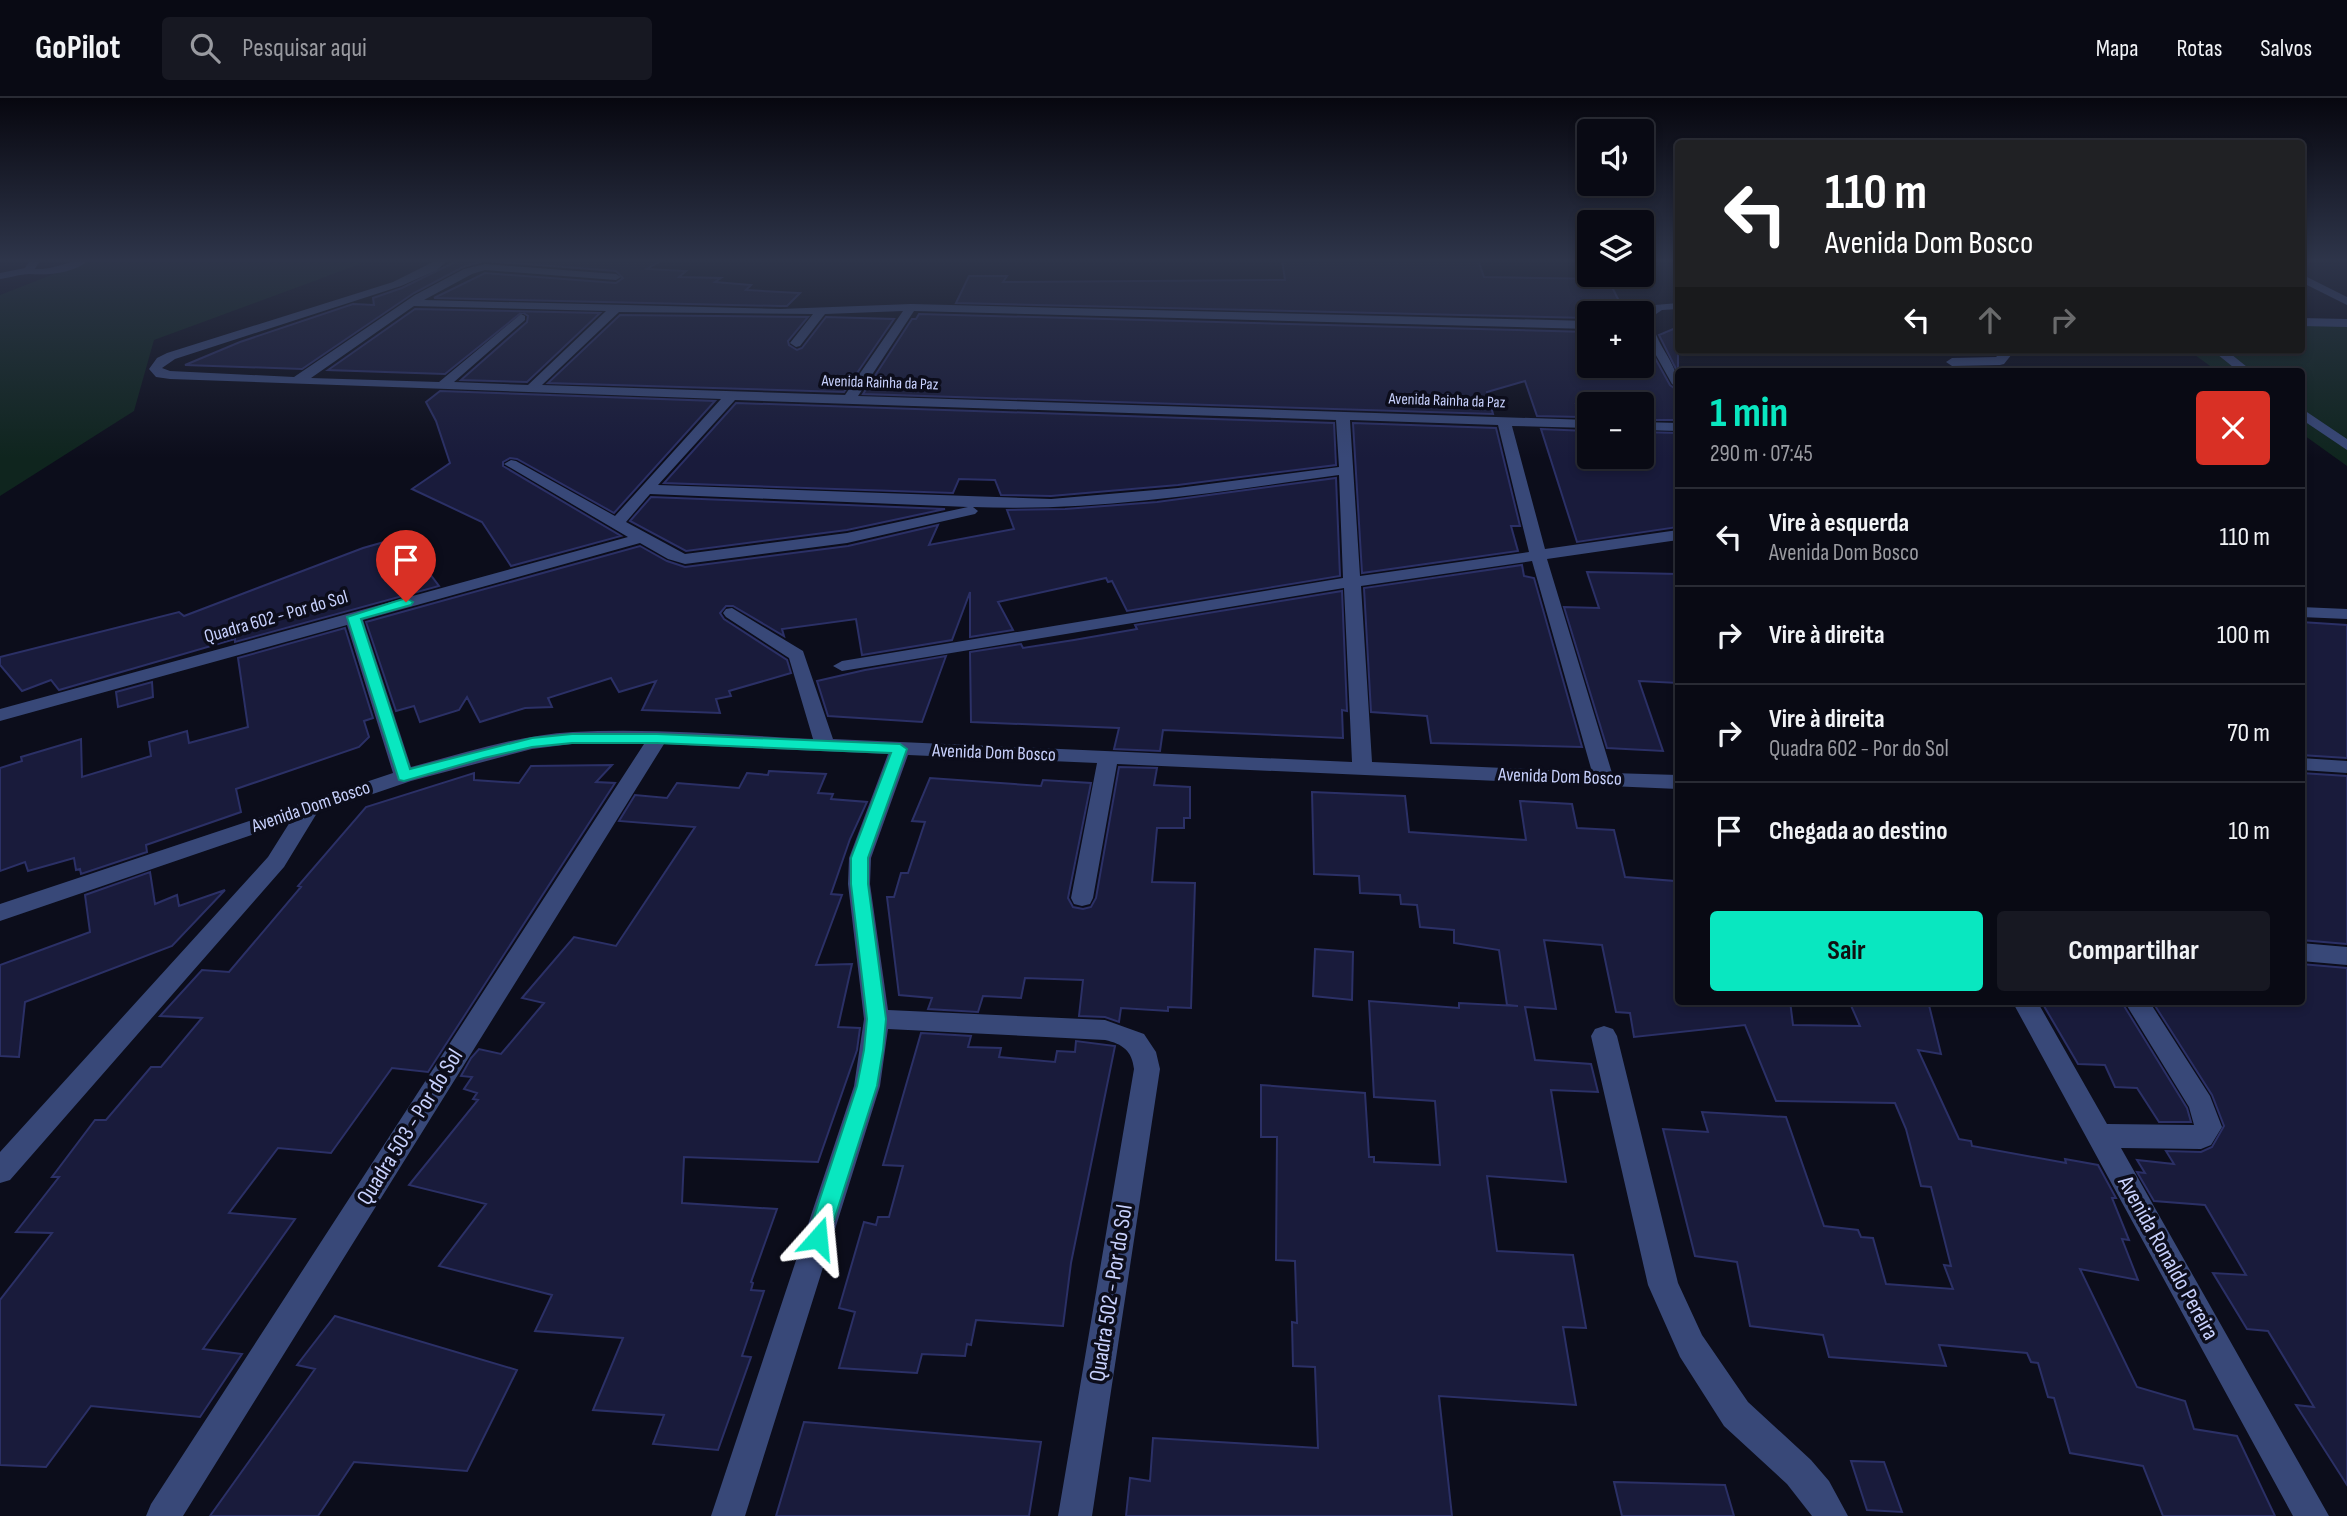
<!DOCTYPE html>
<html lang="pt">
<meta charset="utf-8">
<style>
:root{--surface:#090a14;--page:#171822;--text:#f1f3f6;--muted:#999aa0;--line:#292b34;--accent:#09e7c0}
body{margin:0;font-family:"Sofia Sans Condensed",sans-serif;background:var(--page);color:var(--text);height:100vh;display:flex;flex-direction:column;font-size:26px;white-space:nowrap}
*{box-sizing:border-box;margin:0}
p{font-size:23px;color:var(--muted)}
.icon{flex:none;width:38px;height:38px;fill:none;stroke:currentColor;stroke-width:2;stroke-linecap:round;stroke-linejoin:round}
.map{position:relative;flex:1;overflow:hidden}
.panel{position:absolute;left:1675px;top:270px;width:630px;height:637px;display:flex;flex-direction:column;background:var(--surface);border-radius:7px;box-shadow:0 4px 10px #0003,0 0 0 2px var(--line)}
.panel>*{flex:none}
.hud{position:absolute;left:1675px;top:42px;width:630px;height:214px;border-radius:7px;box-shadow:0 4px 10px #0003,0 0 0 2px var(--line);background:#202124;color:#fff;overflow:hidden}
.tools{position:absolute;left:1577px;top:21px;display:grid;gap:14px}
.tools a{display:grid;place-items:center;width:77px;height:77px;border-radius:7px;background:var(--surface);box-shadow:0 4px 10px #0003,0 0 0 2px var(--line);font-size:35px}
.pin{position:absolute;display:grid;place-items:center;width:60px;height:60px;color:#fff;margin:-72px -30px;border-radius:50% 50% 50% 0;rotate:-45deg;box-shadow:0 0 7px #0007}
.pin .icon{rotate:45deg}
.me{position:absolute;width:77px;margin:-38px;rotate:18deg;stroke-linejoin:round;filter:drop-shadow(0 0 5px #0008)}
.turn{display:flex;align-items:center;gap:24px;height:147px;padding:0 35px;font-size:32px}
.turn .icon{width:91px;height:91px;stroke-width:2.5}
.turn b{display:block;font-size:49px;line-height:60px}
.lanes{display:flex;align-items:center;height:66px;padding:0 35px;background:#0003;justify-content:center;gap:35px;direction:ltr}
.lanes .off{opacity:.35}
.round{display:grid;place-items:center;flex:none;width:74px;height:74px;border-radius:7px;background:var(--page)}
.head{display:flex;align-items:center;justify-content:space-between;height:119px;padding:0 35px}
h1{font-size:42px;font-weight:700;line-height:52px;color:var(--accent)}
.button{display:flex;gap:14px;margin-top:auto;padding:14px 35px}
.button a{flex:1;height:80px;border-radius:7px;background:var(--accent);color:#111;font-size:28px;font-weight:700;line-height:80px;text-align:center}
.button a+a{background:var(--page);color:var(--text)}
ul{padding:0;list-style:none}
li{display:flex;align-items:center;gap:21px;height:98px;padding:0 35px;border-top:2px solid var(--line)}
li div{flex:1}
li b{display:block;font-size:26px}
li em{font-style:normal}
header{display:flex;align-items:center;gap:42px;box-sizing:border-box;height:98px;padding:0 35px;background:var(--surface);border-bottom:2px solid var(--line)}
header strong{font-size:33px}
nav{display:flex;gap:38px;margin-inline-start:auto;font-size:24px}
.search{width:490px;height:63px;background:var(--page);display:flex;align-items:center;gap:18px;box-sizing:border-box;padding:0 24px;border-radius:7px;color:var(--muted);font-size:26px}
.map>svg:first-child{display:block}
</style>
<header>
<strong>GoPilot</strong>
<div class="search"><svg class="icon" aria-label="search" viewBox="0 0 24 24"><circle cx="10" cy="10" r="6"/><path d="M15 15l6 6"/></svg>Pesquisar aqui</div>
<nav><a>Mapa</a><a>Rotas</a><a>Salvos</a></nav>
</header>
<div class="map">
<svg width="2347" height="1418" viewBox="0 0 2347 1418">
<rect width="100%" height="100%" fill="#0c0d1b"/>
<path fill="#0f251e" d="M90,162h281l-217,80 -20,71 -134,85v-201z
M2301,225l46,1v142l-46,-33v-62h-84l-29,-21h113z"/>
<path fill="#191b3b" stroke="#2b3066" stroke-width="2" d="M459,162h203l-15,9 39,2 -7,6 42,1 -6,4 36,3 -5,5 54,3 -13,13h-7l-346,-8 51,-25 131,10 7,-5 -7,-7 -132,-10 -21,6 -49,26 -112,76 -117,-4 55,-23 113,-38 21,1 -1,-7 29,-10z
M1282,162h196l6,17 124,2 17,34h-36v5l-633,-15 13,-27h38l-4,6 282,-2z
M415,211l185,4 -73,69 -66,-2 66,-58 1,-6 -6,-4 -77,62 -117,-4z
M919,216l670,18v34h53v-24l3,-2 25,45 8,6v29h-36v-16h-66l5,13 -44,-1 -12,-35 -38,11 6,22 -630,-20 49,-75h4z
M620,217l188,2 -20,24 1,4 8,5 5,-2 24,-31 68,2 -50,73 -296,-9z
M1678,229v46l-19,-38z
M440,293l275,10 -101,112 -97,-54 -7,-1 -7,4v4l118,70 -110,30 -29,-44 -70,-33 38,-26 -14,-42 -10,-19z
M736,305l598,20 2,42 -158,20 -127,11 -50,-1 -6,-15 -36,-1 -6,14 -289,-10z
M1353,325l143,5 24,98h-9l7,25 -156,22z
M1541,331l46,2 2,26h53v-25l36,1v94l-101,15z
M1336,380l4,98 -213,35 -15,-30 -4,1 -2,-4 -108,24 15,28 -43,7v-45l-18,48 -90,15 -6,-36 -74,10 2,7 -51,-30h-7l-6,7 4,6 63,41 4,13 -62,18 2,5 -15,3 4,14 -78,-3 14,-29 -37,11 -8,-14 -63,20 4,9 -27,1 -45,14 -13,-25 -8,13 -39,12 -6,-16 -18,5 -30,-89 274,-76 27,15 18,6 163,-21 90,-21 -9,20 85,-16 -7,-19 58,-1 92,-7z
M651,399l294,12 -98,21 -161,21 -56,-30z
M402,439l37,49 -204,56v-3l-176,51 -8,-10 -29,11 -22,-26v-8l179,-45 5,4 179,-68z
M1522,467l2,11 10,2 48,169 -151,-4 -4,-27 -56,-4 -7,-124z
M1587,474l91,2v109l-39,-2 24,70 -56,-3 -43,-141 35,1z
M1342,493l5,120 -5,-1 1,28 -180,-8 -3,21 -46,-2 5,-21 -148,-6 -1,-70 51,-8 2,4 51,-8 63,-11 -2,-4z
M2301,524l46,3v133l-46,-3z
M345,530l28,90 -9,3 5,16 -10,10 -123,42 5,23 -95,33 1,7 -66,22 -1,-5 -4,1 -2,-12 -46,13 -3,-9 -25,9v-103l22,-7 -1,-4 60,-18 1,38 69,-21 -2,-14 38,-11 2,12 59,-16 -10,-69z
M946,558l-24,66 -94,-6 -11,-35 48,-11z
M152,584l1,15 -35,10 -2,-15z
M612,667l-16,17 19,1 -187,289 -36,-4 -61,85 -53,-5 -49,65 66,6 -92,130 39,5 -42,63 -109,-11 -45,61 -46,-2v-165l52,-67 -36,-1 43,-55h-7l43,-57h11l45,-53h10l41,-49 -42,-2 42,-46 27,2 72,-85 -3,-1 68,-79 108,-34v7l45,3 12,-17z
M1119,669l38,1 -3,17 36,2v31h-6v10h-27l-5,54 43,1 -4,125 -23,-1v4l-47,-3 -2,14 -14,-5 -26,-1 4,-36 -58,-2 -4,20 -38,-2 -5,16 -50,-3 4,-11 -33,-3 -12,-98h7l7,-24h7l17,-51 -13,-1 18,-43 111,8 2,-6 48,3 -23,115 5,9 10,2 8,-2 5,-9z
M769,673l57,3 -8,19 15,1 -2,5 36,3 -17,37 -19,55 11,1 -26,70 36,-1 -14,63 22,1 -3,22 -39,112 -134,-5 -2,46 95,6 -26,73 2,1 -2,7 13,1 -22,65 9,1 -33,93 -65,-6 11,-29 -71,-5 30,-72 -88,-7 17,-36 -113,-29 47,-62 -77,-19 69,-85 -5,-1 4,-6 -13,-4 8,-12 -11,-1 10,-18 8,-9 22,5 43,-51 -22,-5 52,-61 42,9 79,-119 -76,-6 16,-26 32,3 10,-15 62,5 8,-15 21,2z
M2301,675l46,3v168l-46,-4z
M1312,694l93,4 4,36 117,8 -6,-39 52,3 5,24 37,2 11,47 50,4 3,15v105h112l3,24 67,1 -11,-25h79l13,53 -23,-4 41,89 12,2 1,5 94,17 -1,-4 33,6 18,33h-4l17,42 -7,-1 16,41 -58,-11 57,118 48,14 9,28 43,7 38,80h-112l-20,-50 -73,-13 -16,-55 -6,-1 -10,-34 -7,-1 -4,-9 -88,-8 7,21 -117,-9 -6,-22 -73,-9 -13,-64 -42,-6 -32,-127 45,3 -6,-20 84,5 38,109 34,4 3,7 12,1 13,46 67,5 -9,-24 7,1 -20,-79 -10,-1 -15,-57 -11,-26 -119,-2 -31,-76 -111,12 -4,-24 -14,-1 -14,-67 -58,-5 12,69 -31,-2 10,53 56,4 7,28 -47,-2 15,92 -79,-6 10,75 76,4 13,73 -23,-1 13,78 -137,-9 13,120h-326l4,-38 20,3 3,-43 165,10 -3,-81 -22,-1 -1,-44 5,1 -2,-62 -19,-1 1,-123h-16v-52l104,8 4,64h5v5l66,3 -5,-64 -61,-4 -5,-96 90,7v-5l59,3 -11,-1 -8,-55 -45,-7v-13l-34,-3 -3,-22 -16,-1 -1,-9 -40,-2 -1,-17 -45,-2z
M150,774l5,32 22,-9 2,11 46,-16 -53,56 -147,56 -6,55 -19,-1v-91l90,-33 -5,-37z
M1315,851l38,3 -1,48 -39,-4z
M2301,866l46,4v517l-51,-80 18,2 -46,-76 -21,-2 -34,-56 33,2 -41,-70 -51,-4 -17,-29 8,1 -8,-13 37,4 -8,-13 35,1 11,-5 12,-21 -12,-31 -60,-94h149z
M2041,903h80l66,107 4,14h-32l-22,-34 -22,-1 -10,-22 -27,-1z
M921,935l50,3 -3,11 33,1 -2,9 56,5 2,-11 18,1 1,-11 39,5 -44,217 -8,63 -87,-6 -5,25 -4,-1 -2,12 -43,-2 -5,19 -78,-5 16,-56 -16,-4 25,-86 12,3 2,-8h11l14,-51 -20,-1z
M335,1218l182,54 -50,101 -113,-9 -36,54h-108l105,-147 -18,-4z
M804,1324l237,20 -12,74h-253z
M1851,1363l33,1 18,50 -35,-2z
M1614,1384l111,3 9,31h-112z"/>
<g fill="none" stroke-linecap="round" stroke-linejoin="round">
<path fill="#384878" fill-rule="evenodd" d="M30,162h10l-5,9c20,1 36,-10 54,-9 -17,14 -39,15 -60,14 -9,0 -20,4 -29,5v-6l25,-5z
M437,162h11l-11,10 -36,16 -226,73 -13,9 8,3 124,6 121,-82 49,-26 21,-5 131,10 5,3 -5,3 -131,-10 -13,4 -48,26 356,9 131,-5 678,17v8l-675,-18 -56,85 731,24v8l-77,-2 33,123 133,-19v10l-131,19 65,214 66,2v14l-561,-25 -24,134 -3,6 -8,2 -8,-2 -3,-6 26,-135 -189,-8 -37,103 -1,26 18,126 217,10 39,14 12,18 4,17 -68,447h-34l76,-447c-2,-18 -11,-25 -29,-29l-217,-11 -8,57 -135,430h-34l143,-430 10,-67 -16,-135 1,-26 39,-104 -224,-10 -481,772h-37l5,-12 493,-760h-72l-40,5 -121,32 -94,32 -33,54 -274,313 -10,3v-31l268,-295 22,-35 -290,99v-17l393,-131 -46,-148 -347,96v-12l628,-172 -124,-73 7,-4 5,1 99,55 106,-117 -551,-20 -14,-2 -7,-8 8,-11 10,-5 226,-71zM414,208l192,5 -78,74 -74,-3 71,-62v-4l-4,-2 -82,68 -128,-4zM903,213l-58,84 -303,-10 77,-73 194,2 -23,29 6,4 4,-1 25,-32zM735,302l601,20 3,47 -161,21 -127,11 -393,-14zM1350,322l148,5 31,127 -169,24zM1339,377l4,103 -501,83 -9,5 9,5 502,-83 8,174 -519,-23 -30,-88 -71,-43 -6,1 -3,4 3,4 63,41 24,81c-80,-4 -161,-11 -240,-7 -55,3 -109,21 -162,35l-48,-147 277,-77 28,16 17,5 162,-21 128,-29 3,-3 -5,-4c123,5 244,-15 366,-32zM650,396l318,13 -121,26 -162,21 -59,-32zM1532,463l60,211 -220,-10 -11,-176z
M1672,162h6v4z
M2301,176l46,23v8l-46,-23z
M1678,205v6l-16,1 -9,6c-2,27 26,45 25,72l-6,-4 -30,-54 1,-17 12,-8z
M2301,220l46,1v8l-46,-1z
M1995,252h14l3,4 -8,10 -4,1 -48,1 -6,-4 6,-4 44,-1 3,-3z
M2212,252h14l26,21h-14z
M2301,310l46,31v11l-46,-31z
M1642,324l36,1v8l-36,-1z
M2301,509l46,2v10l-46,-2z
M2301,660l46,3v12l-46,-3z
M2301,845l46,4v18l-46,-4z
M2012,903h25l70,123 87,1 -5,-18 -65,-106h25l61,95 12,31 -11,18 -10,4 -80,-1 208,368h-36z
M1604,928l9,3 4,7 61,247 24,52 46,67 63,58 18,21 19,35h-36l-25,-32 -63,-58 -44,-69 -32,-72 -57,-249 4,-7z"/>
</g>
<linearGradient id="sky" x2="0" y2="1"><stop stop-color="#07070f"/><stop offset="0.45" stop-color="#2e354a"/><stop offset="1" stop-color="#2e354a" stop-opacity="0"/></linearGradient>
<rect width="2347" height="360" fill="url(#sky)"/>
<path fill="#09e7c0" stroke="#06967d" stroke-width="2" d="M406,500l7,4 -2,3 -50,14 49,150 122,-31 40,-4h85l243,10 7,5 -39,109v26l18,135 -3,31 -6,36 -51,159 -8,3 -8,-3 -3,-7 50,-152 7,-36 3,-31 -16,-135v-26l40,-105 -234,-10h-85l-40,4 -48,11 -80,23 -5,-1 -52,-163z"/>
<g text-anchor="middle" dominant-baseline="central" stroke-width="7" stroke-linejoin="round" paint-order="stroke">
<g font-size="16" fill="#c8d1fd" stroke="#0c0d1b">
<text transform="translate(880 285) rotate(2)">Avenida Rainha da Paz</text>
<text transform="translate(1447 303) rotate(2)">Avenida Rainha da Paz</text>
</g>
<g font-size="19" fill="#c8d1fd" stroke="#0c0d1b">
<text transform="translate(276 519) rotate(-16)">Quadra 602 - Por do Sol</text>
<text transform="translate(994 655) rotate(2)">Avenida Dom Bosco</text>
<text transform="translate(1560 679) rotate(2)">Avenida Dom Bosco</text>
<text transform="translate(311 709) rotate(-19)">Avenida Dom Bosco</text>
</g>
<g font-size="23" fill="#c8d1fd" stroke="#0c0d1b">
<text transform="translate(410 1029) rotate(-58)">Quadra 503 - Por do Sol</text>
<text transform="translate(2168 1160) rotate(61)">Avenida Ronaldo Pereira</text>
<text transform="translate(1111 1195) rotate(-81)">Quadra 502 - Por do Sol</text>
</g>
</g>
</svg>
<div class="tools">
<a><svg class="icon" aria-label="sound" viewBox="0 0 24 24"><path d="M4 9h4l5-4v14l-5-4H4zM17 9q2 3 0 6"/></svg></a>
<a><svg class="icon" aria-label="layers" viewBox="0 0 24 24"><path d="M12 4l9 5-9 5-9-5zM3 14l9 5 9-5"/></svg></a>
<a>+</a>
<a>−</a>
</div>
<div class="pin" style="left:406px;top:504px;background:#d93025"><svg class="icon" aria-label="arrive" viewBox="0 0 24 24"><path d="M6 21V4h12l-3 4 3 4H6"/></svg></div>
<svg class="me" style="left:818px;top:1140px" viewBox="-20 -20 40 40"><path d="M0-17L14 15 0 8-14 15z" fill="#09e7c0" stroke="#fff" stroke-width="4"/></svg>
<div class="hud">
<div class="turn"><svg class="icon" aria-label="left" viewBox="0 0 24 24"><path d="M17 20v-9H6M10 6l-5 5 5 5"/></svg><div><b>110 m</b>Avenida Dom Bosco</div></div>
<div class="lanes"><svg class="icon" aria-label="left" viewBox="0 0 24 24"><path d="M17 20v-9H6M10 6l-5 5 5 5"/></svg><svg class="icon off" aria-label="ahead" viewBox="0 0 24 24"><path d="M12 20V5M6 11l6-6 6 6"/></svg><svg class="icon off" aria-label="right" viewBox="0 0 24 24"><path d="M7 20v-9h11M14 6l5 5-5 5"/></svg></div>
</div>
<section class="panel">
<div class="head"><div><h1>1 min</h1><p>290 m · 07:45</p></div><a class="round" style="background:#d93025;color:#fff"><svg class="icon" aria-label="close" viewBox="0 0 24 24"><path d="M6 6l12 12M18 6L6 18"/></svg></a></div>
<ul>
<li><svg class="icon" aria-label="left" viewBox="0 0 24 24"><path d="M17 20v-9H6M10 6l-5 5 5 5"/></svg><div><b>Vire à esquerda</b><p>Avenida Dom Bosco</p></div><em>110 m</em></li>
<li><svg class="icon" aria-label="right" viewBox="0 0 24 24"><path d="M7 20v-9h11M14 6l5 5-5 5"/></svg><div><b>Vire à direita</b></div><em>100 m</em></li>
<li><svg class="icon" aria-label="right" viewBox="0 0 24 24"><path d="M7 20v-9h11M14 6l5 5-5 5"/></svg><div><b>Vire à direita</b><p>Quadra 602 - Por do Sol</p></div><em>70 m</em></li>
<li><svg class="icon" aria-label="arrive" viewBox="0 0 24 24"><path d="M6 21V4h12l-3 4 3 4H6"/></svg><div><b>Chegada ao destino</b></div><em>10 m</em></li>
</ul>
<div class="button"><a>Sair</a><a>Compartilhar</a></div>
</section>
</div>
